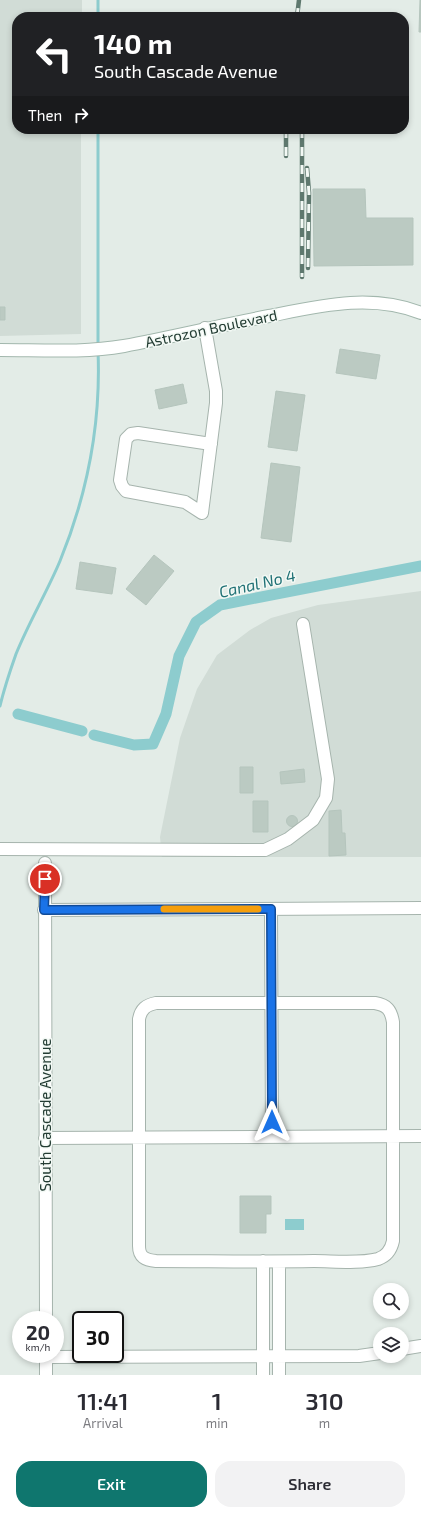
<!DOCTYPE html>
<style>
:root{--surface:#fff;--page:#f2f2f3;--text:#2b2b33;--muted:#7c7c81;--accent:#0f766e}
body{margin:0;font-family:"Exo 2",sans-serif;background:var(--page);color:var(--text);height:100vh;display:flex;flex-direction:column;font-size:15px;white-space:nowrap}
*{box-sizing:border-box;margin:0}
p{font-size:13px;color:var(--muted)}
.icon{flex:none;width:22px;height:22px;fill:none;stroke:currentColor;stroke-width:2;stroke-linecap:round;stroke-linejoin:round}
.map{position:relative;height:1375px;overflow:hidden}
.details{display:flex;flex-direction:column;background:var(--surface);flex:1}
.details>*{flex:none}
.guide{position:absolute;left:12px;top:12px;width:397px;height:122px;border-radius:16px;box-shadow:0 2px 6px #0003;background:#202124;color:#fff;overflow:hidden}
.buttons{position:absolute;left:373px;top:1283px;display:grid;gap:8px}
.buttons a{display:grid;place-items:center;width:36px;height:36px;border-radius:50%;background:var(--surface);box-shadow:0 2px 6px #0003;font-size:20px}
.speed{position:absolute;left:12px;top:1311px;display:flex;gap:8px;font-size:20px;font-weight:700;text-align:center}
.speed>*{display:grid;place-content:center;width:52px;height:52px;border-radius:50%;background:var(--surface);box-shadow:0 2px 6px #0003;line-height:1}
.speed small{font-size:10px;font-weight:400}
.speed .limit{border:2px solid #111;border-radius:6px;background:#fff;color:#111}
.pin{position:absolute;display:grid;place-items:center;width:34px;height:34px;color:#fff;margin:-17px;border:2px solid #fff;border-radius:50%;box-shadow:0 1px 4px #0007}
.me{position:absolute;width:44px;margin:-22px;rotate:0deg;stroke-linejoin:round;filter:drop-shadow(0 0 3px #0008)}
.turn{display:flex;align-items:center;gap:14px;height:84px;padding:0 16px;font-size:18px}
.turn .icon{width:52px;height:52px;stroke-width:2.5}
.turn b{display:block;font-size:28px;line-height:34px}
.then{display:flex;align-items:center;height:38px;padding:0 16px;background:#0003;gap:8px;font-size:15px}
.eta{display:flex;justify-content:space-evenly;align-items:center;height:68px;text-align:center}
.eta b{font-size:24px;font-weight:600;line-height:28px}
.button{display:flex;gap:8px;margin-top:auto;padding:8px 16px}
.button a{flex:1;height:46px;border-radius:16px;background:var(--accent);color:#fff;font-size:16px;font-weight:600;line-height:46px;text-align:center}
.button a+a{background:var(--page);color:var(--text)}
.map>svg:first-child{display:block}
</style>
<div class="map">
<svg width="421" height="1375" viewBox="0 0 421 1375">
<rect width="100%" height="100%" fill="#e3ece7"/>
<path fill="#d1dcd6" d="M0,0h82v17h-65v112h64v205l-81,2z
M421,591v266h-259l-2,-20 20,-99 17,-49 20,-34 33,-25 21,-12 47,-13z"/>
<path fill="#8dccce" d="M285,1219h19v11h-19z"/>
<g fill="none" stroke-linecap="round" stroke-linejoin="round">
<path stroke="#8dccce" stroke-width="3" d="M98,17v-17
M98,129v217
M0,706c4,-17 10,-35 16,-52 13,-32 31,-62 44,-93 27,-66 41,-138 38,-210"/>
<path stroke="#8dccce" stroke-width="11" d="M18,714l64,17
M94,735l40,10 19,-1 13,-30 13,-58 17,-34 24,-17 201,-39"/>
</g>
<path fill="#bbcac2" stroke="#b5c5bd" d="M420,0h1v32h-2z
M313,189h52l1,29h47v47l-99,1z
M0,307h5v13h-5z
M340,349l40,6 -4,24 -40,-6z
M183,384l4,19 -28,6 -4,-19z
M276,391l29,4 -8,56 -29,-4z
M271,463l29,4 -9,75 -30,-4z
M154,555l20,16 -28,34 -20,-16z
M80,562l36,6 -4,26 -36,-5z
M240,767h13v26h-13z
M304,769l1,13 -24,2 -1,-12z
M253,801h15v31h-15z
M341,810l1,23h3l1,22 -17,1v-45z
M286.5 821a5.5 5.5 0 1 1 11 0a5.5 5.5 0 1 1-11 0Z
M240,1196h31v18h-5v19h-26z"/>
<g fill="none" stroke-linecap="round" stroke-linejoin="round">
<g stroke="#a6b4ad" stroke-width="14">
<path id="street" d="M205,328l11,63v12l-14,110 -17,-11 -59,-11 -4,-5 -2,-6 6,-41 5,-5 7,-1 73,11
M0,849l244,1h21l23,-11 25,-19 13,-22 2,-19 -25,-155
M45,863l1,457
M271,909l1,228
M44,910l377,-2
M156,1003h219c12,2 16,7 18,19v219c-2,9 -6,15 -15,18 -18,5 -45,2 -64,2 -53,1 -105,0 -158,0 -11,-1 -17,-4 -17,-15v-227c2,-10 7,-14 17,-16z
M45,1138l376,-2
M263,1261v114
M402,1349l19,-3
M46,1357l313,-1 21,-3
M46,1375v-21
M279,1375v-113"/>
</g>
<g stroke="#a2b7ad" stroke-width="14">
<path id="secondary" d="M0,350c41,0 83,3 124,-4 48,-9 97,-21 145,-30 50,-10 102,-23 152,-3"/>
</g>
<use href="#street" stroke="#fff" stroke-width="12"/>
<use href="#secondary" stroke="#fff" stroke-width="12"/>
<g stroke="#5e786e" stroke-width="4.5">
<path id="rail" d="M297,17l2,-17
M302,129v148
M286,156v-27
M307,168l2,25 -1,75"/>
</g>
<use href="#rail" stroke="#f3f9f5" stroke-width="3" stroke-dasharray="9" stroke-linecap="butt"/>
</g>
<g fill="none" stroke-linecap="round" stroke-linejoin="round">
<g stroke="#114b97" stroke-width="10">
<path id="route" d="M45,879l-1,31 227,-1 1,213"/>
</g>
<use href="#route" stroke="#1a73e8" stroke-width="7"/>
<path stroke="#f59e0b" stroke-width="7" d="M164,909h94"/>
</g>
<g text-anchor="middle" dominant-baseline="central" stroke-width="3" stroke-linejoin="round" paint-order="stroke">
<g font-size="15" fill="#233c33" stroke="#f3f9f5">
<text transform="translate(211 328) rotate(-12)">Astrozon Boulevard</text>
<text transform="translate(45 1115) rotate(-90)">South Cascade Avenue</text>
</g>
<g font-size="16" font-style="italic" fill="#207175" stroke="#f3f9f5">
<text transform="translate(257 583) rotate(-13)">Canal No 4</text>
</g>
</g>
</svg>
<div class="buttons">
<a><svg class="icon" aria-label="search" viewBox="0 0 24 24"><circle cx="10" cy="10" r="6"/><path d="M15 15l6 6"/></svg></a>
<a><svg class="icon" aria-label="layers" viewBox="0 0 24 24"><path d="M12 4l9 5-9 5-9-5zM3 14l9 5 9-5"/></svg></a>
</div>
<div class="speed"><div>20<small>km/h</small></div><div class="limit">30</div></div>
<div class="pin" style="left:45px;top:879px;background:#d93025"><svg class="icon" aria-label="arrive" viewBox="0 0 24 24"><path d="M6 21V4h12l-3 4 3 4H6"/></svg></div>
<svg class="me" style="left:272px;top:1122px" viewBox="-20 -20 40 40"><path d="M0-17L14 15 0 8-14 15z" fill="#1a73e8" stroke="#fff" stroke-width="4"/></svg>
<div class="guide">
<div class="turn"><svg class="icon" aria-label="left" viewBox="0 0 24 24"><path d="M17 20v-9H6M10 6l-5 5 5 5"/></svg><div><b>140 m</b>South Cascade Avenue</div></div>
<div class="then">Then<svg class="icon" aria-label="right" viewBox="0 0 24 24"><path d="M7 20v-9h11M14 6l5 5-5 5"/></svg></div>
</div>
</div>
<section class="details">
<div class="eta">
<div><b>11:41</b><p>Arrival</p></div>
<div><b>1</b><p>min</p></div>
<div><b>310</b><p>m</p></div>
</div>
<div class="button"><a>Exit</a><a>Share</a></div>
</section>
